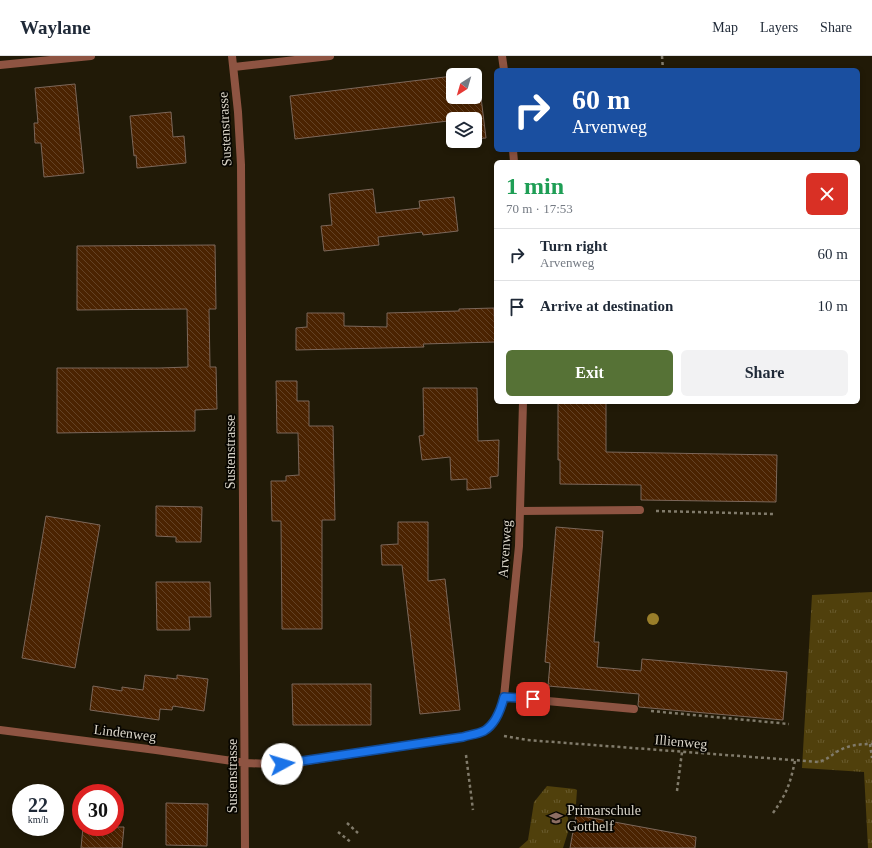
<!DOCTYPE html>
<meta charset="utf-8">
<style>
:root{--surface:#fff;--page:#f2f2f3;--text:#1f2937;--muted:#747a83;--line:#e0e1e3;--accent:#567236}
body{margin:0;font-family:Georgia,serif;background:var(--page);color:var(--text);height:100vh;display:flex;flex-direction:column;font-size:15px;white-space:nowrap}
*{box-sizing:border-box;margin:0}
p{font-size:13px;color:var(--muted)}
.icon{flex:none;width:22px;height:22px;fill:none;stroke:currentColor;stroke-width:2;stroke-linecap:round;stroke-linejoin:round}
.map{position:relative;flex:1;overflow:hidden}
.panel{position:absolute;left:494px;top:104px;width:366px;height:244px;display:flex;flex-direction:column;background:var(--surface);border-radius:6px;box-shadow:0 2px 6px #0003}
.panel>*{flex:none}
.hud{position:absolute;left:494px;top:12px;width:366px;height:84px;border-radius:6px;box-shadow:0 2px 6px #0003;background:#1a4fa0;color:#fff;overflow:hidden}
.needle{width:26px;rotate:217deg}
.buttons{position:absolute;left:446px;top:12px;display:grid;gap:8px}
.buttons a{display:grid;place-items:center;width:36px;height:36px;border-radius:6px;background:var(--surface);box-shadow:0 2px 6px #0003;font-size:20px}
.speed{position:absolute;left:12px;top:728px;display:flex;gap:8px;font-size:20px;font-weight:700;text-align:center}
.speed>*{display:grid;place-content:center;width:52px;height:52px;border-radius:50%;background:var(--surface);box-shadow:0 2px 6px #0003;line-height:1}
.speed small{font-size:10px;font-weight:400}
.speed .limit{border:6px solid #d22;background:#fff;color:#111}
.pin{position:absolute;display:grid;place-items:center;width:34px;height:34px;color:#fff;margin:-17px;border-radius:8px;box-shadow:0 2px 6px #0006}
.me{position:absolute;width:44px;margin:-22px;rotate:84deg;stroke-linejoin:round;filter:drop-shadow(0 0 3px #0008)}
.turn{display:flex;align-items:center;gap:14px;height:84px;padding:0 12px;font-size:18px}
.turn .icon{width:52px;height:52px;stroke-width:2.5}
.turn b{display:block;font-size:28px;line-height:34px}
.round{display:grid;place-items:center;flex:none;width:42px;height:42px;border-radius:6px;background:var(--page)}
.summary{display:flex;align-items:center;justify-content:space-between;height:68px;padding:0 12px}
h1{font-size:24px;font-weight:800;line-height:30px;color:#1e9e55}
.primary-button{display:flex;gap:8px;margin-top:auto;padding:8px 12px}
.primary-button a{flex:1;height:46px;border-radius:6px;background:var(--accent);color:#fff;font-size:16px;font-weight:800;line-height:46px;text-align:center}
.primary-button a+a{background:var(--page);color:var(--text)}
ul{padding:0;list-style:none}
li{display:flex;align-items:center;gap:12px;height:52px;padding:0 12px;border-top:1px solid var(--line)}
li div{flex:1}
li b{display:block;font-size:15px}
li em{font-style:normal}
header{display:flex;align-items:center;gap:24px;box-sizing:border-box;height:56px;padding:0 20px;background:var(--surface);border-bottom:1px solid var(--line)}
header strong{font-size:19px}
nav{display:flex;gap:22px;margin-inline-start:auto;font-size:14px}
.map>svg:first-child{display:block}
</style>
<header>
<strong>Waylane</strong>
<nav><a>Map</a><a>Layers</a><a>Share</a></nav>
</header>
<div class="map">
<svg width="872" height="792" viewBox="0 0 872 792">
<defs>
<pattern id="park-tufts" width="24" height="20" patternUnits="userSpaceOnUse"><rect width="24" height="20" fill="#50400c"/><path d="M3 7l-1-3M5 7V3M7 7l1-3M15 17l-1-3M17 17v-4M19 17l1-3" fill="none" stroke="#695b2e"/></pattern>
<pattern id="building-back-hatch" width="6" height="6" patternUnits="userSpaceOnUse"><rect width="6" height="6" fill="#4b2301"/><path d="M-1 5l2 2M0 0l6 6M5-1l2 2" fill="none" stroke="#644225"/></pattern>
</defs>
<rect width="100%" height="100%" fill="#211a07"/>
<path fill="url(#park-tufts)" d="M872,536v256h-4l-4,-76 -62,-4 10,-173z
M547,730l28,3 2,1 -1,14 -9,5 2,20 -6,19h-44l9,-8 6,-38z"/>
<path fill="url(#building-back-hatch)" stroke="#7c675a" d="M478,17l8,65 -11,1v-20h-22v22h7l-10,1 -2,-21 -153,18 -5,-43 163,-20v21h22v-22h-16z
M75,28l9,89 -40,4 -3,-34h-6l-1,-20h4l-3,-35z
M171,56l2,25 11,-1 2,27 -49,5 -1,-13 -2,1 -4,-40z
M373,133l3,24 44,-5 -1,-7 35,-4 4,34 -35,4 -1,-3 -44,5 1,8 -55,6 -3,-25 11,-1 -3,-31z
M215,189l1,64h-7l1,58h6l1,42 -22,1v21l-138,2v-65h103l28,-1 -1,-58 -110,1v-64z
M494,252l1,34 -72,2 1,3 -128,3v-22l11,-1v-14h37v13l43,1v-14l72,-2v-2z
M276,325h21v20h12v25h24l2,94h-13v109h-40l-1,-108h-9l-1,-40h15v-5l13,-1 -1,-42h-21z
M423,332h54l1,53 21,-1 -1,36 -8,1 1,11 -24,2v-11l-16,1 -1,-23 -28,3 -3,-24 5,-1z
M558,346h48v50l171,3 -1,47 -135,-2v-15l-81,-1v-24h-2z
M156,450l46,1 -1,35h-25v-5l-20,-1z
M46,460l54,9 -25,143 -53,-10z
M398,466h30v59l17,-2 15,131 -40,4 -18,-149h-20l-1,-20 17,-1z
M556,471l47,4 -9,111h5l-2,25 44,4 1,-12 145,13 -4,48 -144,-13 -1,-2 1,-11 -91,-8 2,-23 -5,-1z
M156,526h54l1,35h-22l1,13h-33z
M145,619l32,4v-4l31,4 -4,32 -31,-5 -1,4 -12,-1 -1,11 -69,-10 3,-24 29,5v-4l21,3z
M292,628h79v41h-78z
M166,747l42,1 -1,42 -41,-1z
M576,759l120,22 -1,11h-125z
M83,771h41l-2,21h-41z"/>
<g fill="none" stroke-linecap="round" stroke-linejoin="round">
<path stroke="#817b6b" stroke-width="2.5" stroke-dasharray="3 3" stroke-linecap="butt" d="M662,0l1,14
M656,455l117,3
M651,655l138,13
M504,680l23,4 292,22c9,-3 11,-6 19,-11 11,-6 22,-7 34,-7
M870,688l2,14
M466,699l7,55
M677,735l5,-39
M773,757c14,-20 17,-29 22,-52
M347,767l11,10
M338,776l14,11"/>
<path stroke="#8e5442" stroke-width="8" d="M520,455l120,-1
M504,641l130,12"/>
<path stroke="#8e5442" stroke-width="8" d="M232,0l6,56 3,53 4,683
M502,0l2,14
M0,9l91,-9
M234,11l96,-11
M513,94l1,12
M0,674l156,20 90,13 25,1 22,-1 170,-26c6,-2 15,-3 21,-6 12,-7 17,-22 20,-34l15,-151 4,-144"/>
</g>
<circle fill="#997e2a" cx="653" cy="563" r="6"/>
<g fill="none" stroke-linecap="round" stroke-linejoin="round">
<g stroke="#114b97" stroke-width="10">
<path id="route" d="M282,708l181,-27c6,-2 15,-3 21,-6 12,-7 17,-22 20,-34l29,2"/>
</g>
<use href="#route" stroke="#1a73e8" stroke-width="7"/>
</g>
<defs>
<g id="school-bare" transform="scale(1.08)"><path d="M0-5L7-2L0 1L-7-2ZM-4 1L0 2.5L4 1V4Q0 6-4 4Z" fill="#8d6e63" stroke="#080601" stroke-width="2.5" paint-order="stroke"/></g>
</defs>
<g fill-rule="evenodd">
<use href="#school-bare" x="556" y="762"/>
</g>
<g text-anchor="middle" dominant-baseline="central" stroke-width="3.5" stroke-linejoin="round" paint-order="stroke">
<g font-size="14" fill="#dcd7cb" stroke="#080601">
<text transform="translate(225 73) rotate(-93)">Sustenstrasse</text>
<text transform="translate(230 396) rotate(-90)">Sustenstrasse</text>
<text transform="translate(505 493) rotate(-86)">Arvenweg</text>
<text transform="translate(125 677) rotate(7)">Lindenweg</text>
<text transform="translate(681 686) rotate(5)">Illienweg</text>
<text transform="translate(232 720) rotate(-90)">Sustenstrasse</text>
</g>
<g font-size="14" fill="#dcd7cb" stroke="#080601" text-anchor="start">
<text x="567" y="754">Primarschule<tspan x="567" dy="16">Gotthelf</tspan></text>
</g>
</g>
</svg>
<div class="buttons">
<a><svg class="needle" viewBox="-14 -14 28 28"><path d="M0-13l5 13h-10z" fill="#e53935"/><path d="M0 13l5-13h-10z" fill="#747a83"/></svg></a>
<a><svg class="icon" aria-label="layers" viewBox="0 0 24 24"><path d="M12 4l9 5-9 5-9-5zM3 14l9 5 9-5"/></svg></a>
</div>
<div class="speed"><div>22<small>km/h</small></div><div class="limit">30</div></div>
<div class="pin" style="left:533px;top:643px;background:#d93025"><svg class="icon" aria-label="arrive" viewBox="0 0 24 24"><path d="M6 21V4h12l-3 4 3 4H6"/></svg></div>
<svg class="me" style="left:282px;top:708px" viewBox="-20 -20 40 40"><circle r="19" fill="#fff"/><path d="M0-13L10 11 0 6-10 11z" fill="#1a73e8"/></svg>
<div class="hud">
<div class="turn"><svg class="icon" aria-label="right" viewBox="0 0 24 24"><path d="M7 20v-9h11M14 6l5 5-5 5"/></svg><div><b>60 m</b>Arvenweg</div></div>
</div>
<section class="panel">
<div class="summary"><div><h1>1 min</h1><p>70 m · 17:53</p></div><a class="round" style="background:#d93025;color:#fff"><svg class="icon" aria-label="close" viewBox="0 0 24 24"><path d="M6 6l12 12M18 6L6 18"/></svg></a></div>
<ul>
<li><svg class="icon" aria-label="right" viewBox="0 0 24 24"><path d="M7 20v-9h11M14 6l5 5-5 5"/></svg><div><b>Turn right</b><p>Arvenweg</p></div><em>60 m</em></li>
<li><svg class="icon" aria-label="arrive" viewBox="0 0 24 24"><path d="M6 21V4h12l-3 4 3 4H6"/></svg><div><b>Arrive at destination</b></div><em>10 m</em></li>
</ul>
<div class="primary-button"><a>Exit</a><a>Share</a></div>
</section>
</div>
